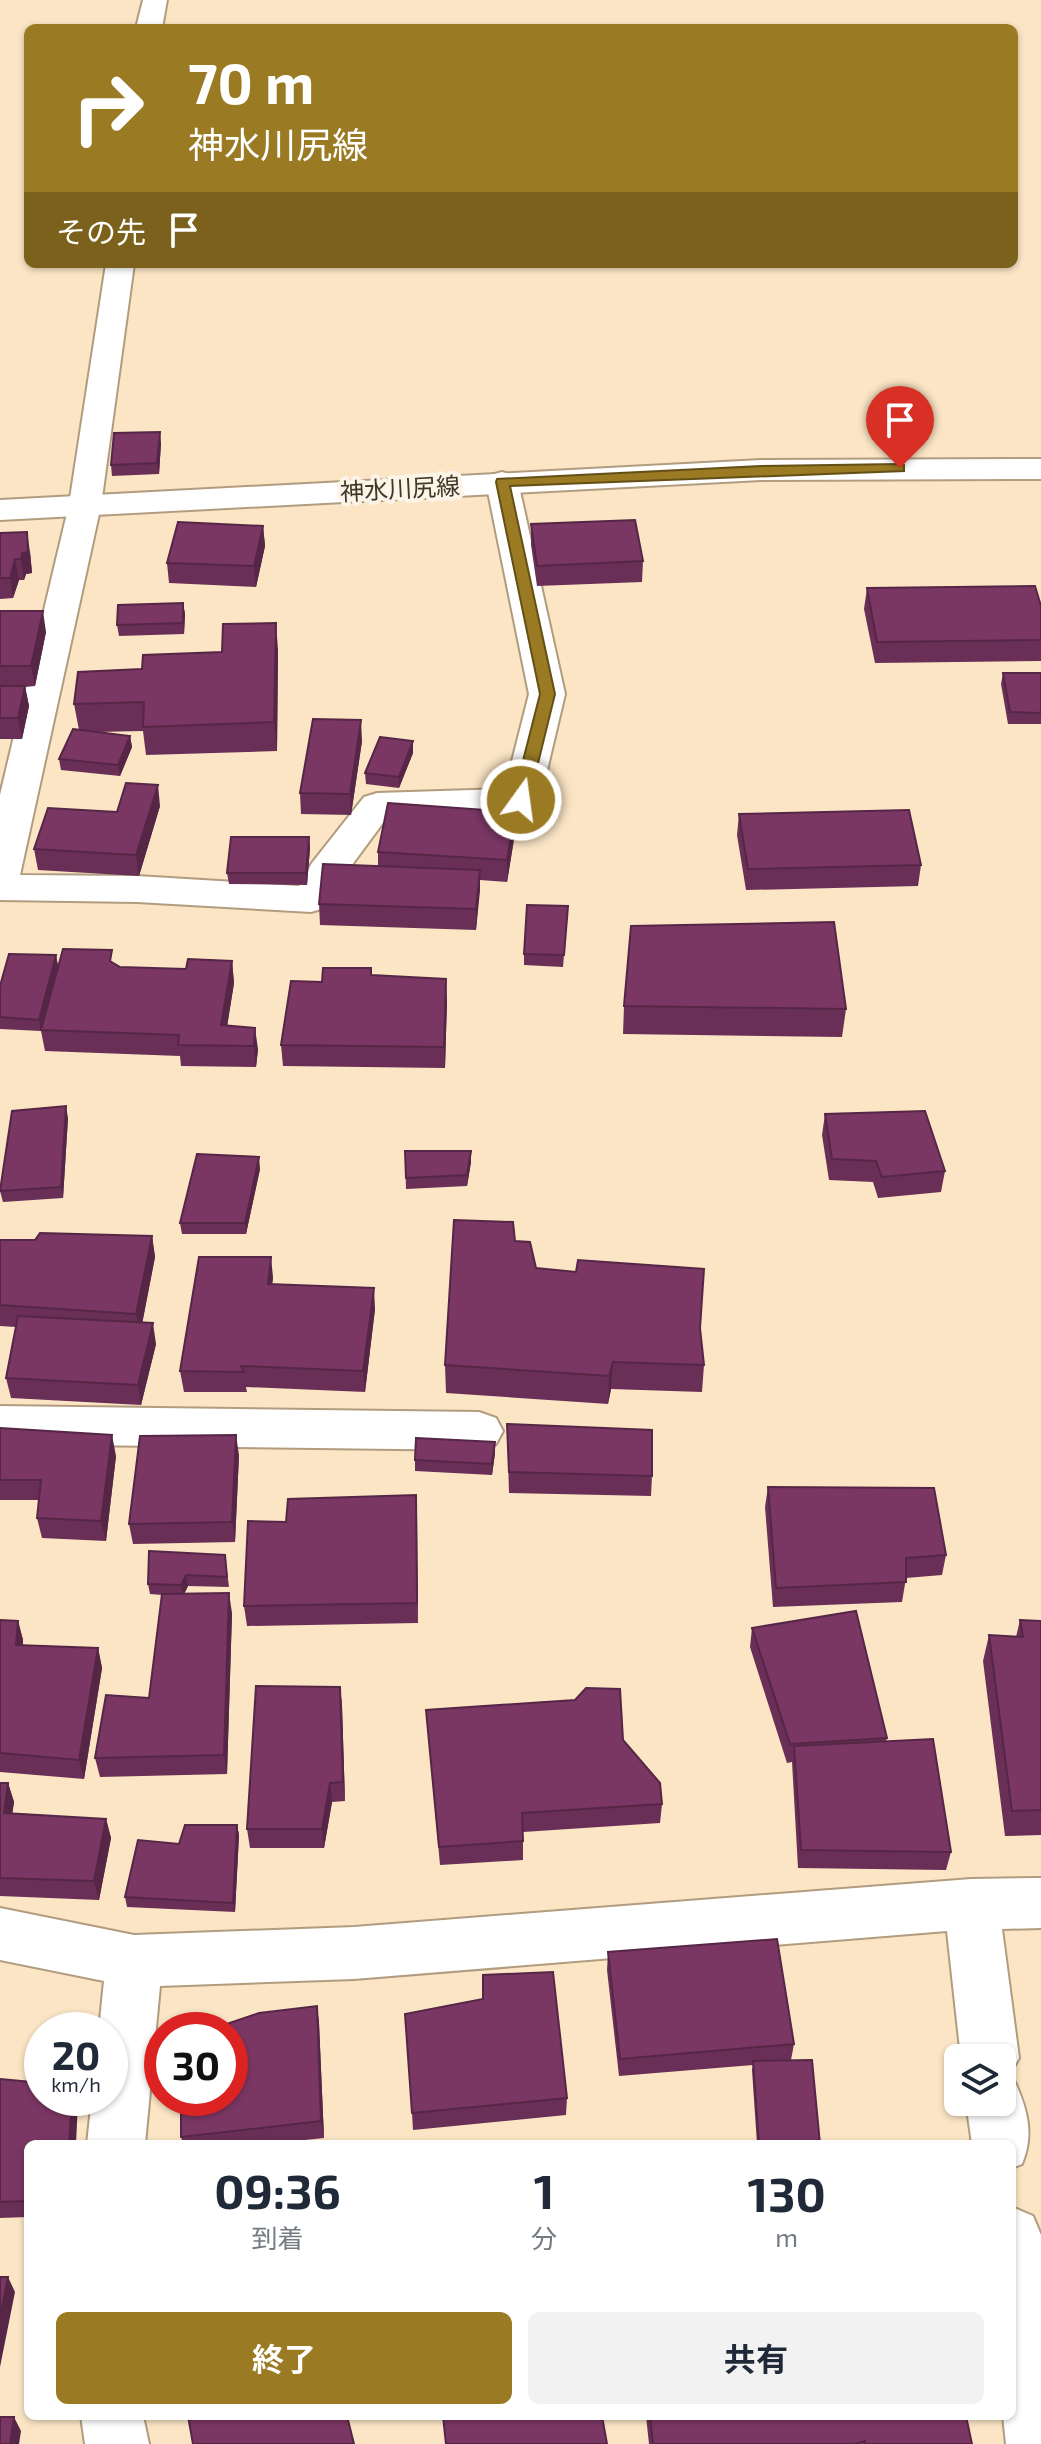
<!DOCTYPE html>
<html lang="ja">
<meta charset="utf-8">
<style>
:root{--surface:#fff;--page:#f2f2f3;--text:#1f2937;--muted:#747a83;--accent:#9a7a23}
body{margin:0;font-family:"Exo 2","Noto Sans JP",sans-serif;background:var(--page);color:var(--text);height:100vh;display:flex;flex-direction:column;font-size:30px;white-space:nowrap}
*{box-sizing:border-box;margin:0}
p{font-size:26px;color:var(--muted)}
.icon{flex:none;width:44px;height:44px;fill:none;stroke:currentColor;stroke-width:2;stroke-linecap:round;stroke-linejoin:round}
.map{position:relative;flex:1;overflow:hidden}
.details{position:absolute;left:24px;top:2140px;width:992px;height:280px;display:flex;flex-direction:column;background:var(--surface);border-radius:12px;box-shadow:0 2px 6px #0004}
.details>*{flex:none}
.hud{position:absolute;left:24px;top:24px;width:994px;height:244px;border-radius:12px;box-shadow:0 2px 6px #0004;background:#9a7a23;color:#fff;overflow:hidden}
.buttons{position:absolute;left:944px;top:2044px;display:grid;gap:16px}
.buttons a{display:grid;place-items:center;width:72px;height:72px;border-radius:12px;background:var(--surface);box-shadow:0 2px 6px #0004;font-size:40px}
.speed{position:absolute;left:24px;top:2012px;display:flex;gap:16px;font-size:40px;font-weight:700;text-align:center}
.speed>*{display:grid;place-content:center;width:104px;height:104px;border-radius:50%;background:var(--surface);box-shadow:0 2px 6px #0004;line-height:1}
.speed small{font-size:20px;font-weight:400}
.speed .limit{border:12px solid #d22;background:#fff;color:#111}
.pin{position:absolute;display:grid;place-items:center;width:68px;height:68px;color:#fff;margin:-82px -34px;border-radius:50% 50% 50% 0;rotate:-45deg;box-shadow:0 0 8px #0007}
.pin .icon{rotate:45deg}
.me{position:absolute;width:88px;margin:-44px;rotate:14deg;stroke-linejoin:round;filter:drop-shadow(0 0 6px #0008)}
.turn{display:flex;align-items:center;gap:28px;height:168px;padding:0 32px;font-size:36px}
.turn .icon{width:104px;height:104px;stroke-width:2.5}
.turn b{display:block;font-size:56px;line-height:68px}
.then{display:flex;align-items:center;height:76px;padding:0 32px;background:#0003;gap:16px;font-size:30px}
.eta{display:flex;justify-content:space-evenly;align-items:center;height:136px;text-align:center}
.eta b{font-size:48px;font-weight:700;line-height:56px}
.cta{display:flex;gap:16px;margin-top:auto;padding:16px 32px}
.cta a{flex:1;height:92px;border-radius:12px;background:var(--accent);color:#fff;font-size:32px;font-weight:700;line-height:92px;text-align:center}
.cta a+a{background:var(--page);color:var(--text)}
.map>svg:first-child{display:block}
</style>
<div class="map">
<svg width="1041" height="2444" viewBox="0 0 1041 2444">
<rect width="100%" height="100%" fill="#fbe5c5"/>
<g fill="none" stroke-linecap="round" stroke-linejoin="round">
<g stroke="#b19c7f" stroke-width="4">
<path id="minor" d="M143,0h24l-5,28h-26z
M106,264h28l-33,241 -81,370 117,1 162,10 13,-23 52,-66 13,-4 128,-4 24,-95 -43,-212 5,-7 11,-3 11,3 5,7 47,212 -25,106 -6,8 -13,4 -133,4 -45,61 -18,31 -14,4 -174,-10 -137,-2v-105l69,-290z
M0,1406l479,6 17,6 7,13 -7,13 -17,6 -479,-6z
M1041,1878v50l-39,1 17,129 -12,21 8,3c13,29 19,53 7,82l-10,4v-24h-40l-6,-42h36v-44h-41l-14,-127 -593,48 -194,7 -15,158h-58l5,-46h18v-68h-11l5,-49 -104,-21v-52l134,27 220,-8 617,-48z
M1012,2207l21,9 8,19v209h-35l-3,-28h9z
M81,2416h62l6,28h-64z"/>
</g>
<g stroke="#b19c7f" stroke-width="4">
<path id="major" d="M1041,459v20l-280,1 -761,40v-20l761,-40z"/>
</g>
<use href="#minor" fill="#fff" fill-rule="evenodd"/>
<use href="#major" fill="#fff" fill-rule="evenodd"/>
</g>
<path fill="#6a2f56" d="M161,443l-2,31 -47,2 -1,-11z
M531,524l112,37 -1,21 -105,4 -6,-41z
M263,526l2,20 -9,41 -87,-4 -2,-20z
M0,533l30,19 2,21 -6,1 -2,6h-5l-6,18 -13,1z
M867,588l174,18v55l-166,2 -11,-54z
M183,603l2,11 -1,20 -65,2 -2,-11z
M0,611l46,21 -11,54 -10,1 4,19 -7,33h-22z
M278,650l-1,101 -131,4 -3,-24 -46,1 33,4 2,11 -12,29 -59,-6 -2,-11 20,-29 -5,-26 68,-35z
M1003,673h38v51h-33l-7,-40z
M362,741l-11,74 -50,-1 -1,-21z
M413,741v12l-14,35 -33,-4 -1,-11z
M160,806l-21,70 -101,-6 -4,-21 83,-37z
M515,812v21l-8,49 -27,-2 -4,50 -156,-5 -1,-21 59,-38v-14z
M739,814l182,51 -3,21 -172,4 -9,-55z
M309,837l1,11 -3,37 -78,-1 -2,-11z
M568,906l-5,61 -39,-2v-11z
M56,955l2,11 56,-2 6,3 66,2 46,-8 2,22 -7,43 31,23 -2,18 -75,-1 -1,-10 -135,-5 -4,-20 -41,-2v-43z
M372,975l75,25 -2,68 -162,-2 -2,-21 41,-63z
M624,1006l222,3 -4,28 -219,-3z
M825,1114l120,57 -4,21 -63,6 -5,-16 -44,-2 -7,-45z
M68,1118l-5,80 -60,4 -3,-11z
M405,1151h66v11l-4,24 -61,3z
M260,1169l-14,65h-64l-2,-11z
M152,1236l3,21 -13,66 14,21 -15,61 -130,-7 -5,-20 10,-51 -16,-1v-86z
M515,1241l21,27 164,60 4,37 -2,27 -91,-3 -3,15 -162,-11 -1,-28z
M273,1277l-1,8 103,24 -10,83 -119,-5 1,5h-63l-4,-21z
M507,1424l145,52 -1,20 -142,-3z
M0,1428l116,28 -10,85 -64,-3 -5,-20 2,-18h-39z
M495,1453l-3,22 -77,-4v-11z
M239,1455l-4,87 -102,2 -4,-20z
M768,1487l178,68 -4,20 -36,3 -4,24 -129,5 -8,-100z
M416,1495l2,128 -171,3 -3,-20z
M225,1555l4,32 -41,-1 -4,8 48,19 -5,161 -127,3 -5,-19 54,-60 13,-103 -12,-1 -2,-10z
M0,1620l18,1 5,19v6l75,2 4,20 -18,111 -84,-7z
M1020,1620l21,1v214l-36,1 -22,-175 6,-26 27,2z
M752,1628l135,110 -1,3 65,111 -5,18 -148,-2 -6,-106 -5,1 -37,-116z
M340,1687l2,19 3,95 -13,1 -8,46h-74l-3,-19z
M426,1710l197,30 39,64 -2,19 -137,9v28l-83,5z
M0,1783h8l6,19 -2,11 94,6 5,19 -12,62 -99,-4z
M237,1825l2,10 -4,77 -108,-5 -2,-10 54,-53z
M608,1952l186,92 -3,16 29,84h-63l-5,-74 1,-5 -134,11 -12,-106z
M317,2006l2,17 5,115 -56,6h-85l-2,-7z
M0,2079l42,19h35l1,4 -50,42v73l-28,1z
M567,2098l-1,17 -153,15 -1,-17z
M646,2416h320l6,28h-323z"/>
<path fill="#562646" d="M160,432l1,11 -2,31 -2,-11z
M263,526l2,20 -9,41 -2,-21z
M27,532l3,20 2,21 -6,1 -2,6 -3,-21z
M15,559l4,21 -6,18 -3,-20z
M183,603l2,11 -1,20 -1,-11z
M43,611l3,21 -11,54 -4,-20z
M276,623l2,27 -1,101 -3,-29z
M25,686l4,20 -7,33 -4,-21z
M361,720l1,21 -11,74 -1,-21z
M130,736l2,11 -12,29 -2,-11z
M413,741v12l-14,35v-11z
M158,785l2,21 -21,70 -3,-21z
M515,812v21l-8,49v-22z
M309,837l1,11 -3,37 -1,-12z
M480,870v21l-4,39v-21z
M56,955l2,11 -17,65 -2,-11z
M232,961l2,22 -10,63 -3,-21z
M446,979l1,21 -2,68 -1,-21z
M255,1028l3,21 -2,18 -2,-21z
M66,1106l2,12 -5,80 -2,-11z
M471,1151v11l-4,24v-11z
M259,1157l1,12 -14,65 -1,-11z
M152,1236l3,21 -15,78 -4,-21z
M271,1257l2,20 -3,28 -2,-21z
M374,1288l1,21 -10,83 -2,-21z
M153,1323l3,21 -15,61 -3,-20z
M613,1362l-2,27 -3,15 1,-28z
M112,1435l4,21 -10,85 -5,-20z
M236,1435l3,20 -4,87 -3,-20z
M495,1442v11l-3,22v-11z
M416,1495l1,20 1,108 -1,-20z
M186,1575l2,11 -5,10 -2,-11z
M229,1593l3,20 -5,161 -3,-19z
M18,1621l5,19 -2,25 -5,-20z
M98,1648l4,20 -18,111 -5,-19z
M340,1687l2,19 3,95 -2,-19z
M8,1783l6,19 -4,29 -6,-18z
M330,1783l2,19 -8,46 -2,-19z
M106,1819l5,19 -12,62 -5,-19z
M237,1825l2,10 -4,77 -2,-9z
M317,2006l2,17 5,115 -3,-17z
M72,2098h5l1,4 -2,42h-7z
M8,2277l7,15 -15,75v-49z
M14,2417l7,14 -2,13h-9z"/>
<path fill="#7b3764" stroke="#562646" stroke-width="2" d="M189,26h66v2h-67z
M160,432l-3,31 -46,2 3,-32z
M635,520l8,41 -106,5 -6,-42z
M178,522l85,4 -9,40 -87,-3z
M27,532l1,20 -6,1 -1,6h-6l-5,19h-10v-45z
M1035,586l6,20v34l-164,2 -10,-54z
M183,603v20l-66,2 1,-20z
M0,611h43l-12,55h-31z
M276,623l-2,99 -131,5 1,-25 -70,2 4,-32 64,-3 1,-14 79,-3 1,-28z
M1003,673h38v40l-31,-1z
M0,686h25l-7,32h-18z
M313,719l48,1 -11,74 -50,-1z
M73,729l57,7 -12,29 -59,-6z
M380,737l33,4 -14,36 -34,-4z
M126,783l32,2 -22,70 -102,-6 14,-41 69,4z
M388,803l127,9 -8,48 -129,-8z
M909,810l12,55 -173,4 -9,-55z
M231,837h78l-3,36h-79z
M323,864l157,6 -4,39 -157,-5z
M527,905l41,1 -4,49 -40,-1z
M834,922l12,87 -222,-3 7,-80z
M63,949l49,1 -2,11 10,6 66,2 2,-10 44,2 -11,64 34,3 -1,18 -76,-1 1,-10 -138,-5z
M9,954l47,1 -17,65 -39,-3v-31z
M323,968h48v7l75,4 -2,68 -163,-2 10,-64 31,1z
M66,1106l-5,81 -61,4 12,-80z
M925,1111l20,60 -63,6 -6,-16 -44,-2 -7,-45z
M405,1151h66l-4,24 -61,3z
M197,1154l62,3 -14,66h-65z
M454,1220l59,2 2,19 15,1 6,26 40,4 2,-12 126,9 -4,59 4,37 -91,-3 -4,14 -164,-11z
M40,1233l112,3 -16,78 -136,-9v-65h35z
M199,1257h72l-3,27 106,4 -11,83 -122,-5 3,6 -64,-1z
M18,1316l135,7 -15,62 -132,-7z
M507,1424l145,6v46l-143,-4z
M0,1428l112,7 -11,86 -64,-3 4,-38h-41z
M236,1435l-4,87 -103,2 11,-88z
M416,1438l79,4 -3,22 -77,-4z
M768,1487l166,1 12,67 -40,3v24l-130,6z
M416,1495l1,108 -173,3 4,-85 38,1 2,-23z
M149,1551l76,4 2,22 -41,-2 -5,10 -33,-1z
M229,1593l-5,162 -129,3 11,-63 43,3 13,-104z
M856,1611l31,127 -97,6 -38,-116z
M0,1620l18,1 -2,24 82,3 -19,112 -79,-7z
M1020,1620l21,1v189l-29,1 -23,-176 34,2z
M256,1686l84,1 3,95 -13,1 -8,46h-75z
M586,1688l34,1 3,51 37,43 2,21 -140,9 1,28 -84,6 -13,-137 149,-10z
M933,1739l18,113 -150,-2 -7,-104z
M0,1783h8l-4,30 102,6 -12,62 -94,-3z
M185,1825h52l-4,78 -108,-6 13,-57 41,4z
M777,1939l17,105 -174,15 -12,-107z
M553,1972l14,126 -155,15 -7,-99 78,-15v-24z
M317,2006l4,115 -140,16v-39h49v-68h-21l50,-17z
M812,2060l8,84h-61l-6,-83z
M0,2079l42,4v15h30l-3,46h-41v57l-28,1z
M0,2277h8l-8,41z
M188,2416h159l7,28h-161z
M443,2416h159l5,28h-161z
M650,2416h316l6,28h-107v-3l-11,3h-201z
M0,2417h14l-4,27h-10z"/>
<path fill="#9a7a23" stroke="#644f17" stroke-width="2" d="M900,464l4,1v6l-394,15 45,208 -26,106 -8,5 -6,-2 -2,-3 27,-106 -44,-212 1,-3 264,-13z"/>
<g text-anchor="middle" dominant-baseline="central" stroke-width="8" stroke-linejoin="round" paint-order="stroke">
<g font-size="24" fill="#40372b" stroke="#fdf4e8">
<text transform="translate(400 488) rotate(-3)">神水川尻線</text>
</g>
</g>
</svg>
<div class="buttons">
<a><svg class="icon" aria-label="layers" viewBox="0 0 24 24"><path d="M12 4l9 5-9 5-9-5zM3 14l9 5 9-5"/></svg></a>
</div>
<div class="speed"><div>20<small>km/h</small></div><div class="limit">30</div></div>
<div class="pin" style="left:900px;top:468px;background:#d93025"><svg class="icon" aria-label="arrive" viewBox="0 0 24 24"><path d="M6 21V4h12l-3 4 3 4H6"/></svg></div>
<svg class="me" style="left:521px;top:800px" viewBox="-20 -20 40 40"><circle r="17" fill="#9a7a23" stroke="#fff" stroke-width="3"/><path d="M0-11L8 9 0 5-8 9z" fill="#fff"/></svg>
<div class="hud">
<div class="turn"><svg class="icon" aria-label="right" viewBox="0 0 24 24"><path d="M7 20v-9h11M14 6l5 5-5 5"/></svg><div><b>70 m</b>神水川尻線</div></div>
<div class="then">その先<svg class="icon" aria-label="arrive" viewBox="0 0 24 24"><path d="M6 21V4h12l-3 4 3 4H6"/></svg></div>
</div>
<section class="details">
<div class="eta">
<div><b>09:36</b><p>到着</p></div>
<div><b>1</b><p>分</p></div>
<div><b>130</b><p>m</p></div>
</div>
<div class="cta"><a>終了</a><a>共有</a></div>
</section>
</div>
